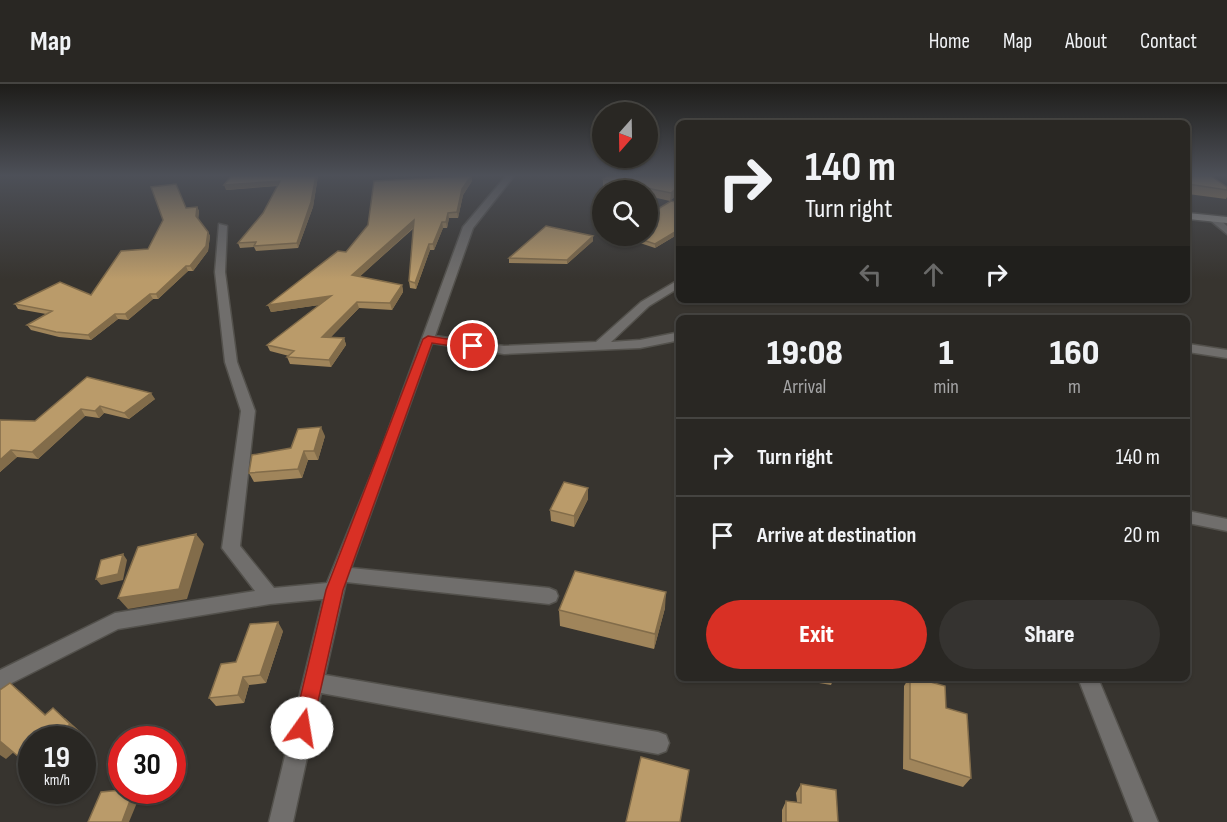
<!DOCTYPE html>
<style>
:root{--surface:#292723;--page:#353330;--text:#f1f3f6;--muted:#a5a5a6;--line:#454441;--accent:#d93025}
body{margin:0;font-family:"Sofia Sans Condensed",sans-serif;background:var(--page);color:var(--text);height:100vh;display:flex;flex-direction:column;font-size:22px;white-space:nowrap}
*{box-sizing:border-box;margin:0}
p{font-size:20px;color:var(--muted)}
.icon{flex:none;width:33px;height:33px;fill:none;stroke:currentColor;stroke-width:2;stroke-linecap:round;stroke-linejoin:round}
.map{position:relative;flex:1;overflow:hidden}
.sheet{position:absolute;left:676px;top:231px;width:514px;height:366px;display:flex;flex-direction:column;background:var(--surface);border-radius:9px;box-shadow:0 2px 4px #0004,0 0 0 2px var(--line)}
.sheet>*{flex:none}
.banner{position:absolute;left:676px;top:36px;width:514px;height:183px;border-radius:9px;box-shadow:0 2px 4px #0004,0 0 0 2px var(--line);background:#292723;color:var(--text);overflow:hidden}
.needle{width:39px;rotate:200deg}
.controls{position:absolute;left:592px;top:18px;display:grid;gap:12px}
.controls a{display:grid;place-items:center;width:66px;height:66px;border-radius:50%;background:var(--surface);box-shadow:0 2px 4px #0004,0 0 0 2px var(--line);font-size:30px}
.speed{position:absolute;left:18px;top:642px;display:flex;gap:12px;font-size:30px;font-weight:700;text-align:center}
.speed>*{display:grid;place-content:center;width:78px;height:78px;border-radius:50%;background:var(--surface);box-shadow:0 2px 4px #0004,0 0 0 2px var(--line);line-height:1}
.speed small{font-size:15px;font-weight:400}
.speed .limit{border:9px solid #d22;background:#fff;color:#111}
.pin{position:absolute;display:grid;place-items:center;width:51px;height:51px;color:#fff;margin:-26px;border:3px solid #fff;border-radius:50%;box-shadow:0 2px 6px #0007}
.me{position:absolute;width:66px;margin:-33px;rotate:13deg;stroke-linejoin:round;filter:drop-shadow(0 0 4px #0008)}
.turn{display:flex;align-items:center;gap:21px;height:126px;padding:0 30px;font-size:27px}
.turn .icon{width:78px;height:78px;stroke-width:2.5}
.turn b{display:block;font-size:42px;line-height:51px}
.lanes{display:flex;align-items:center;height:57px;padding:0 30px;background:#0003;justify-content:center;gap:30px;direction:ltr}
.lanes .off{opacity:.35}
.eta{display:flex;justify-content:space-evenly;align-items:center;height:102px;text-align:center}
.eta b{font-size:36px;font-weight:800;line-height:42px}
.action{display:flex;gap:12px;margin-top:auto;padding:12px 30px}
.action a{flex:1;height:69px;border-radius:36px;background:var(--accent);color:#fff;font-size:24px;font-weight:800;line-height:69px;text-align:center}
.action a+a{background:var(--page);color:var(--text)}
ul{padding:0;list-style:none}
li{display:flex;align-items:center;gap:18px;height:78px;padding:0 30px;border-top:2px solid var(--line)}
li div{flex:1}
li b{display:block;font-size:22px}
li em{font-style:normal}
header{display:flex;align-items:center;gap:36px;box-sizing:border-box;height:84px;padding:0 30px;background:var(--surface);border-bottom:2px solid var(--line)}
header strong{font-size:28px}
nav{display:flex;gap:33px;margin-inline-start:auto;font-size:21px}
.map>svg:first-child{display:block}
</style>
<header>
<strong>Map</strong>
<nav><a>Home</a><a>Map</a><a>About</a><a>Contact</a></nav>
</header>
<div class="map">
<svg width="1227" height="738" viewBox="0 0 1227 738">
<rect width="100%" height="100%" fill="#37342f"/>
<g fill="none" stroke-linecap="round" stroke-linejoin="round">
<g stroke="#53514c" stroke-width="3">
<path id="street" d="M506,92h8l-41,52 -38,108 69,10 92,-4 45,-40 39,-23v8l-31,19 -38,36 29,-2 40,-8v8l-40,8 -136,6 -72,-11 -81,225 198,20 7,3 2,5 -2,5 -7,3 -203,-22 -21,93 333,57 8,3 3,8 -3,8 -8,3 -337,-61 -28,129h-24l54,-223 -53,5 -152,25 -118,60v-19l115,-57 140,-22 -33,-43 19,-137 -16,-49 -10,-90 4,-48 8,2 -2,46 12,90 18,49 -15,135 34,42 53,-5 53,-130 83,-226z
M1211,133h6l10,9v8l-16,-13z
M1188,260l39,6v8l-39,-6z
M1188,427l39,8v12l-39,-8z
M1078,594h20l60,144h-24z"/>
</g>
<g stroke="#53514c" stroke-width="3">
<path id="secondary" d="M1188,129l39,4v6l-39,-4z"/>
</g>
<use href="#street" fill="#706e6c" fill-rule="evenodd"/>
<use href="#secondary" fill="#918f8b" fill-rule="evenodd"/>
</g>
<path fill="#a0855b" d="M231,92h87l-5,31 -15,41 -42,3 -2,-4 -14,1 -2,-5 25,-30 15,-27 -52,4z
M471,92l1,5 -9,14 -5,23h-9l-2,10h-4l-9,22h-4l-14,39 -6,-1 -1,-7 5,-53 -55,49 43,8 1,7 -11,18 -33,-2 -28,29 13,1 2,7 -15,22 -41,-3 -3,-7 2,-1 -19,-5 -3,-6 52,-40 -48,7 -3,-7 78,-53z
M680,92l-10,25 -22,-5v-6h-29l-16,-3v-8z
M1188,92l26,2 13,9v10l-1,2 -38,-5z
M680,119v30l-25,15 -33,-11v-1h26z
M197,123l2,4 -1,8 10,13 2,4 -2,15 -15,20h-5l-30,28h-5l-25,21 -10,-1 -27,21 -32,-3 -28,-7 -4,-5 19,-11 -28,-5 -3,-5 76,-9 57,-46 38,-41z
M593,152v5l-26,23 -58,-1v-5z
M87,293l68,22 -26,20 -25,-6 -5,5 -14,-2 -47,43 -21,-2 -17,15v-52l35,1z
M325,352l-7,24h-10l-6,18 -48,4 -5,-9z
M588,415l-14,28 -23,-6 -1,-11z
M665,524l-11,41 -94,-23 -1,-16z
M283,547l-17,52 -17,2 -5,18 -28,3 -7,-8 27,-36z
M789,594h45l-3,7z
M909,594h1l61,100 -8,9 -60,-18 1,-83z
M801,700l37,38h-56v-12l4,-9 11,1 -1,-9z"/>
<path fill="#826c4a" d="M316,92h2l-5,31 -15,41 -1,-5z
M471,92l1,5 -9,14 -5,23 -1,-6 5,-23z
M280,97l2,4 -56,5 -2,-5z
M680,101v8l-10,8 1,-8z
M197,123l2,4 -1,10 -2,-5z
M448,129l1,5 -2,10 -1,-6z
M414,136l1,6 -61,56 -2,-7z
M442,138l1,6 -9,22 -1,-6z
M680,145v4l-25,15v-4z
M208,148l2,4 -2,15 -15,20 -3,-5z
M593,152v5l-26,23v-4z
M429,160l1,6 -14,39 -1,-6z
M186,182l2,5 -30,28 -2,-5z
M402,201l1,7 -11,18 -2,-7z
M150,210l3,5 -25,21 -3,-6z
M331,212l2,7 -62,9 -3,-7z
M357,218l2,6 -34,35 -3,-6z
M115,230l3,5 -27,21 -3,-5z
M344,254l2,7 -15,22 -2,-7z
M151,309l4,6 -26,20 -5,-6z
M100,322l4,7 -5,5 -4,-7z
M81,325l4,7 -47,43 -6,-7z
M321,343l4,9 -7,24 -4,-9z
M11,366l6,7 -17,15v-12z
M304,367l4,9 -6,18 -4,-9z
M588,404v11l-14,28v-11z
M196,450l8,10 -17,55 -59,10 -10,-11z
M123,470l4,6 -4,20 -22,5 -5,-6z
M666,508l-1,16 -11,41 1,-15z
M278,538l5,9 -17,52 -6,-8z
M243,593l6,8 -5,18 -6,-8z
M10,599l12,10 35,32 -12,-10z
M65,634l17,15 -7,7h-23z
M1,658l14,9 -9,8 -6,-4v-12z
M32,673v10l-7,-5z
M134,706h4l3,3 -12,29h-7z"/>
<path fill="#ba9b6a" stroke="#826c4a" stroke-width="1.5" d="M231,92h85l-5,26 -14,41 -43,3 2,-4 -18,1 25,-30 17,-32 -56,4z
M471,92l-9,13 -5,23 -9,1 -2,9h-4l-9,22h-4l-14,39 -6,-2 5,-61 -62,55 50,10 -12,18 -33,-1 -35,35 22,1 -15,22 -42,-3 7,-6 -27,-6 64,-49 -63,9 70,-54 8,1 22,-27 6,-44z
M607,92h73v9l-9,8 -68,-14z
M1188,92h23l3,2 13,9v3l-39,-6z
M176,100l10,24 11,-1 -1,9 12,16 -2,14 -16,20h-4l-30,28h-6l-25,20h-10l-27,21 -32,-3 -29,-7 25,-14 -37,-7 45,-22 31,13 30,-44 27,-2 15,-29 -12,-33z
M671,117l9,2v26l-25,15 -24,-8h17v-21z
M546,142l47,10 -26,24 -58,-2z
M87,293l64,16 -27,20 -24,-7 -5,5 -14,-2 -49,43 -21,-2 -11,10v-40l35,1z
M321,343l-7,24h-10l-6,18 -49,4 3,-18 39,-7 7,-19z
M564,398l24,6 -14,28 -24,-6z
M196,450l-17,55 -61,9 20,-51z
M123,470l-5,20 -22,5 5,-19z
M575,487l91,21 -11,42 -96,-24z
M278,538l-18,53 -17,2 -5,18 -29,3 12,-34 15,-2 14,-38z
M910,594h6l29,8 1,22 21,6 4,64 -61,-19z
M10,599l35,32 8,-7 17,16 -18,16h-20v17l-7,5 -24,-20 -1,1v-53z
M641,673l48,13 -9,52h-54z
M801,700l35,6 2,32h-52v-21l15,2z
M122,706h12l-12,32h-34l13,-30z"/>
<linearGradient id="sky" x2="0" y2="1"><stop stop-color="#1e1d1a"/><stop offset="0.47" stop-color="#4d5058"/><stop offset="1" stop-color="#4d5058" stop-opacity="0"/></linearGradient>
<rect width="1227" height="195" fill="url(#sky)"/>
<path fill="#d93025" stroke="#8d1f18" stroke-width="1.5" d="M428,252l45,7 5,3 -5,3 -41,-6 -89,247 -31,138 -3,7 -7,3 -7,-3 -2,-7 33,-138 97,-251z"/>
</svg>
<div class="controls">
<a><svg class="needle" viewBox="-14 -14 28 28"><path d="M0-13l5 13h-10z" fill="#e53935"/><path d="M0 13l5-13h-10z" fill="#a5a5a6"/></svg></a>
<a><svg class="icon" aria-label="search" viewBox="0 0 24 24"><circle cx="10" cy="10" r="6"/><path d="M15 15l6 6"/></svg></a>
</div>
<div class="speed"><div>19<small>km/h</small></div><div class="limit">30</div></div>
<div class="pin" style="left:473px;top:262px;background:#d93025"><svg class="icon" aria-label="arrive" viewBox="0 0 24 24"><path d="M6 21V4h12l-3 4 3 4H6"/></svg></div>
<svg class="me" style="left:302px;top:644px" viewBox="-20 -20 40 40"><circle r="19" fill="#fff"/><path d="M0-13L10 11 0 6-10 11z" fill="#d93025"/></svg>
<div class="banner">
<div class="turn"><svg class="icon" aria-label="right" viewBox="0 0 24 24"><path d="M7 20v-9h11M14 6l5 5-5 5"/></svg><div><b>140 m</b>Turn right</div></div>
<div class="lanes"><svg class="icon off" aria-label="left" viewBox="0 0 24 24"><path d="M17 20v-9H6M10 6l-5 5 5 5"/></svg><svg class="icon off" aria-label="ahead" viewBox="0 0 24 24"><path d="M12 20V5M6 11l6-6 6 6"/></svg><svg class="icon" aria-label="right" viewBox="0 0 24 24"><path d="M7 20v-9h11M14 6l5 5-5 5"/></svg></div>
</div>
<section class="sheet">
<div class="eta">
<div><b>19:08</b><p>Arrival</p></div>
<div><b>1</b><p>min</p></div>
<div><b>160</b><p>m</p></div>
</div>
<ul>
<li><svg class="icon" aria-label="right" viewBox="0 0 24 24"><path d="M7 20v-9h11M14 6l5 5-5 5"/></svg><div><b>Turn right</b></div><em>140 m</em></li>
<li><svg class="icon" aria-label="arrive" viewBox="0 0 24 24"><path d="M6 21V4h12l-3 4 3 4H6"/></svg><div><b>Arrive at destination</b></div><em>20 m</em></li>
</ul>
<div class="action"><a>Exit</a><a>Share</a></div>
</section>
</div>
